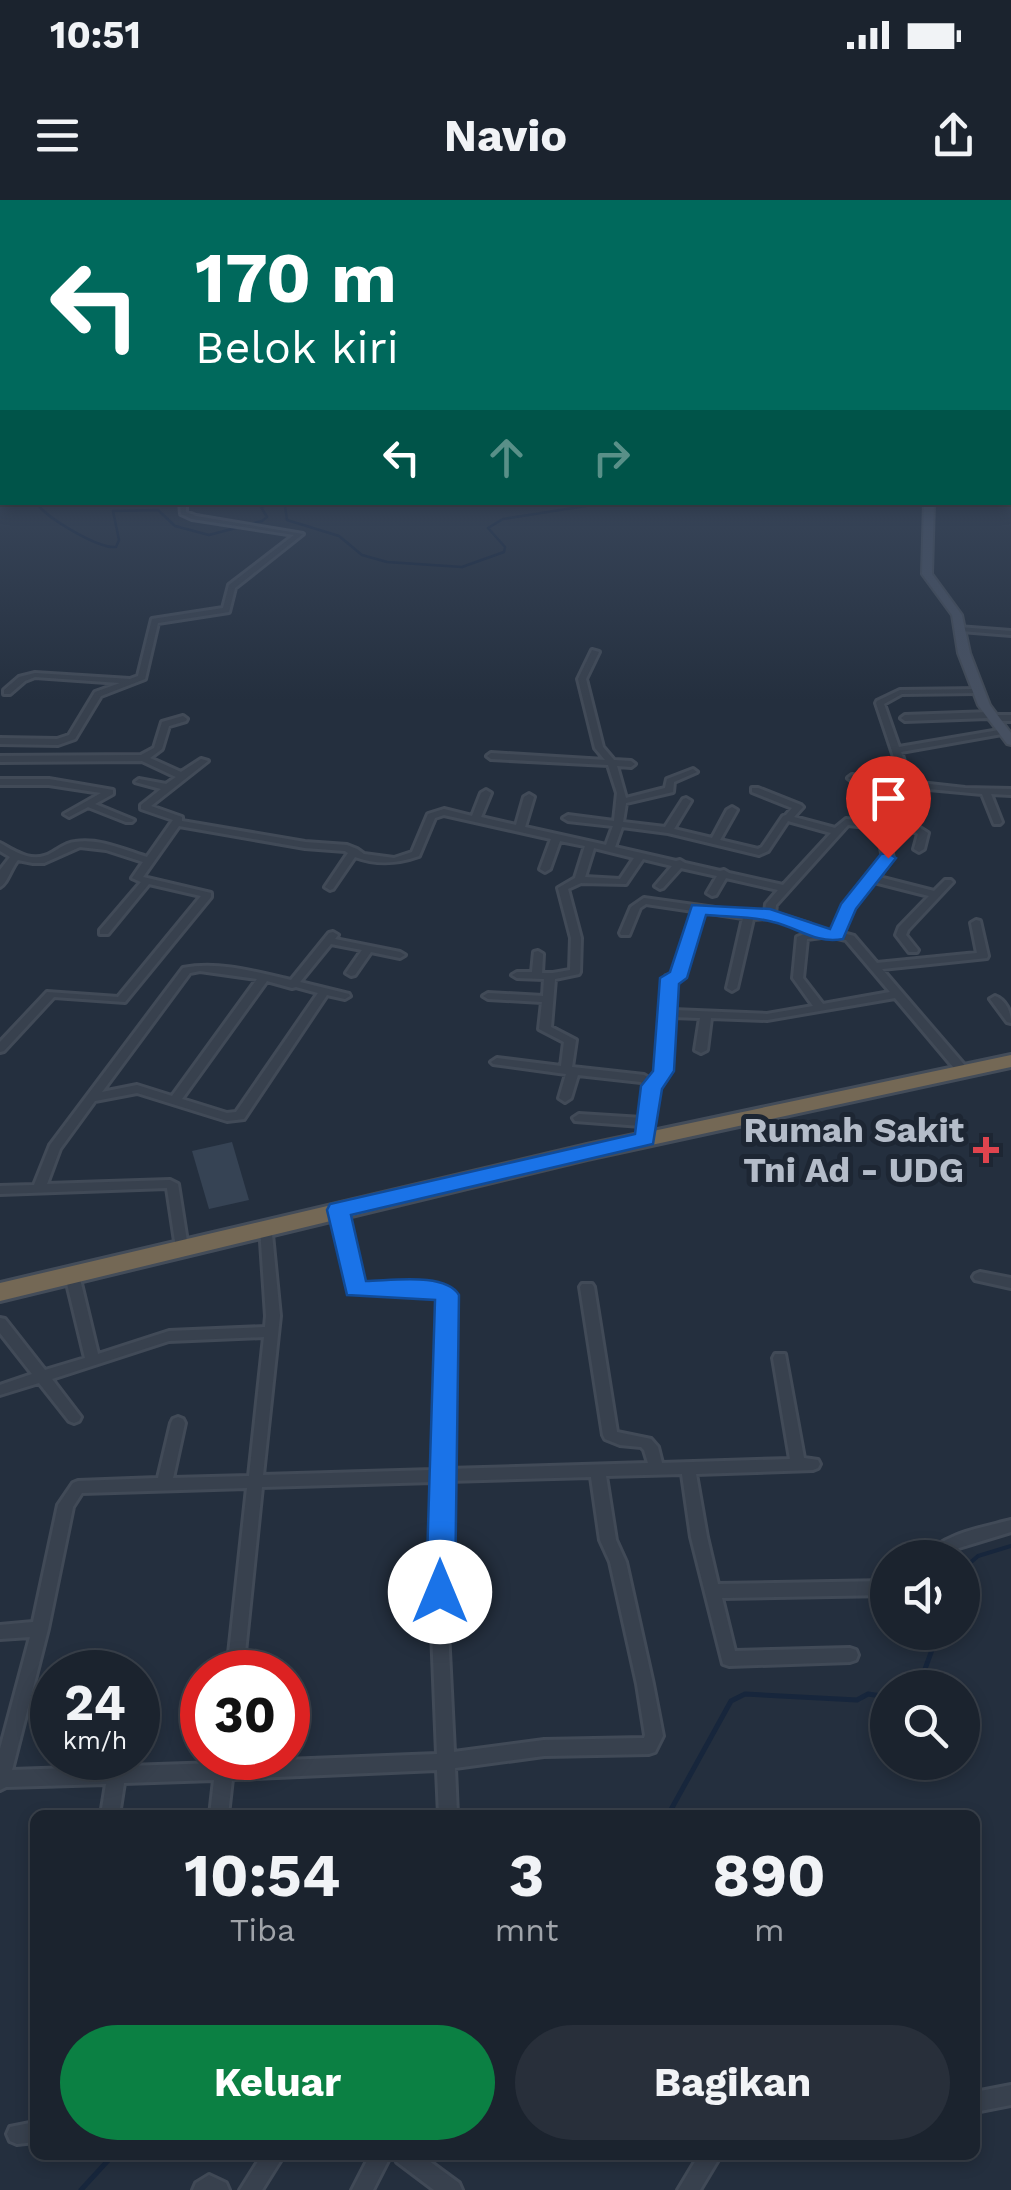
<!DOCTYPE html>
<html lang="id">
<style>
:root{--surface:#1b232e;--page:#282f3a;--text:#f1f3f6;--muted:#a0a4aa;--line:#39404a;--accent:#0b8043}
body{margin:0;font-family:"Work Sans",sans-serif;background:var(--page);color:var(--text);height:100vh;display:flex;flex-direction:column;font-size:38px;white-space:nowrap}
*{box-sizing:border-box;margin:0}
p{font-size:32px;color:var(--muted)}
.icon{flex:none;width:55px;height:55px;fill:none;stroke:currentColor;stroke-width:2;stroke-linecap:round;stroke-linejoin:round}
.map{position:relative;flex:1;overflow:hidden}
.sheet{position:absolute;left:30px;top:1610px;width:950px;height:350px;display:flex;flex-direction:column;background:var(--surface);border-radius:15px;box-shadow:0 5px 15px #0003,0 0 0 2px var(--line)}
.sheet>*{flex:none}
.hud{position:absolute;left:0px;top:0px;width:1012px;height:305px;box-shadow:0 5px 15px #0003,0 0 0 2px var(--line);background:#00695c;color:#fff;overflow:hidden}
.fabs{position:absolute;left:870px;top:1340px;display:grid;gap:20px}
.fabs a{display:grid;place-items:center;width:110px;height:110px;border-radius:50%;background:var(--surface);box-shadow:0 5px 15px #0003,0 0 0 2px var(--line);font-size:50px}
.speed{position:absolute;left:30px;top:1450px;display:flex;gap:20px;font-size:50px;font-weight:700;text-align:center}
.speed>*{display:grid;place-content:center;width:130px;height:130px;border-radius:50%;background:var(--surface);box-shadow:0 5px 15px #0003,0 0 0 2px var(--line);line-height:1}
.speed small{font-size:25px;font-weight:400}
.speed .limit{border:15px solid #d22;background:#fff;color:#111}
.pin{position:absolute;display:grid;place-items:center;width:85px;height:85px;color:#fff;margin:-102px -42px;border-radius:50% 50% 50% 0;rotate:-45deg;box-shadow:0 0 10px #0007}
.pin .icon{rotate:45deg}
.me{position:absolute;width:110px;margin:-55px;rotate:0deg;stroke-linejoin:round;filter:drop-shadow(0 0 8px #0008)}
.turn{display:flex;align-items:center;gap:35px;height:210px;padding:0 30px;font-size:45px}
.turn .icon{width:130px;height:130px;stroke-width:2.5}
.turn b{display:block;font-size:70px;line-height:85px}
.lanes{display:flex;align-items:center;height:95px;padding:0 30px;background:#0003;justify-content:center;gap:50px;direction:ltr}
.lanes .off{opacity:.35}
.eta{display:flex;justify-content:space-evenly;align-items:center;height:170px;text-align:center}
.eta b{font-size:60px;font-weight:700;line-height:70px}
.button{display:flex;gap:20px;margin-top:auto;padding:20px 30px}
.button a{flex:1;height:115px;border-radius:60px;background:var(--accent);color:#fff;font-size:40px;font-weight:700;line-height:115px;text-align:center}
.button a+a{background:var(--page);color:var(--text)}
.status{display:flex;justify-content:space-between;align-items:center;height:70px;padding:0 50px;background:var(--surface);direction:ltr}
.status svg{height:28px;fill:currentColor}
header{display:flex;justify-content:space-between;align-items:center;height:130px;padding:0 30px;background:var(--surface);font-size:45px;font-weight:700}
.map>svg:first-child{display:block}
</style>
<div class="status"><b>10:51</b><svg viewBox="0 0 49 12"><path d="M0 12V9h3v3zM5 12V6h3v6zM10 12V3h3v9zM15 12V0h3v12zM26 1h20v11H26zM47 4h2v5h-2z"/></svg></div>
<header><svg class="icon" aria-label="menu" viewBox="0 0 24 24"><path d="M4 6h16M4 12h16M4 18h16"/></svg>Navio<svg class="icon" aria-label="share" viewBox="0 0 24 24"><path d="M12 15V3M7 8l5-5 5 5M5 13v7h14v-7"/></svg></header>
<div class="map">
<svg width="1011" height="1990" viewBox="0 0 1011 1990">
<rect width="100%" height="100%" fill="#242f3e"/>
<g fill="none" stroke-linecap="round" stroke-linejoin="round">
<path stroke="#17263c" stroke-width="2.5" d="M36,302c8,15 63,47 80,45l3,-7 -6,-29 45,-1 17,16 34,9 53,-14 5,-4 -6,-10 13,-4 11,3 2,14 52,16 23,19 25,7 75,5 42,-15 1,-5 -17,-19 15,-9 108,-17"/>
<path stroke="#17263c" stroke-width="4" d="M962,1370l16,-14 33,-10
M935,1441l3,-9"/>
<path stroke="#17263c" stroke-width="5" d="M918,1488l18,-49
M668,1615l63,-114 14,-7 112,6 11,-6 20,3
M81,1990l32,-35"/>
</g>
<path fill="#364354" d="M232,942l17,58 -40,9 -17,-58z"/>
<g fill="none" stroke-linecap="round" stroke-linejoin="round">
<g stroke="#414a57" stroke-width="6">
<path id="street" d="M1010,230h1v4h-1z
M180,302h6v10l10,4 107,18 -68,54 -6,24 -71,11 -13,56 -44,17 -26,43 -17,6 -58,-1v-6l57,1 12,-4 26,-43 25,-9 -85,-6 -10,4 -15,13h-6v-4l15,-13 16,-4 95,6 8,-3 14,-57 71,-11 6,-23 65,-50 -102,-16 -11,-5z
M958,427l53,4v4l-50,-4 -4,-2z
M592,450l7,2 -13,27 17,68 11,13 17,1 4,3 -4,3 -14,-1 9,32 39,-10 2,-9 26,-10 4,3 -23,10 -1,10 -47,11 -3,19 42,5 18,-28 3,-1 5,3 -17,28 38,9 15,-28 5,-3 5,3 -17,30 38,9 4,-2 21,-31 3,-1 6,-7 -40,-16v-4h6l43,17 2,2 -9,10 41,11 11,-9 29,3 2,-38 -25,-3 -4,-3 4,-3 50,6 -26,-78 1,-2 23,-11 80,-1 1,2 -4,2 -75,1 -18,10 15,43 106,-18v4l-3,1 -101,18 10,30 54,6 46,1v6l-20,-1 11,28 -2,2h-6l-12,-30 -96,-9 -1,38 32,3 11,7 -4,16 -5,3 -5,-3 4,-15 -3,-2 -29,-3 7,29 -14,19 55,14 11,-11h6l2,2 -45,48 -2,5 12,15 -1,2h-8l-13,-17 3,-8 30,-31 -55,-14 -24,31 -7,20 11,3 23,27 100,-10 -6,-30 5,-3 4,1 8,35 -1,2 -105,11 85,99 2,3 -2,3h-8l-64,-76 -128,22 -56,-2 -4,32 -6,3 -6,-3 5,-32 -27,-1c-1,22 4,57 -16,71l-7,54 -4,1 -6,-4 1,-13 -66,-5 -2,-3 6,-4 63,4 3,-31 -4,-5 -63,-7 -7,23 -6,4 -6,-4 7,-24 -73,-10 -2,-2 6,-4 64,8 3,-24 -25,-13 3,-27 -54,-3 -5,-3 5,-3 55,3 1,-17 -27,-1 -5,-3 5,-3h15l2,-20 4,-1 5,3 -1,19h11l17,-3 1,-32 -13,-50 17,-10 10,-32 -25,-5 -10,28 -5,3 -5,-3 11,-30 -107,-24 -9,3 -16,38c-22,8 -42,9 -64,1l-22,32 -3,1 -5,-3 23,-34 -3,-2 -40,-3 -126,-22 -36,51 68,16v4l-86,105 -71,-5 -50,54 -4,1v-10l47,-50 71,5 83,-101 -52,-12 -41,50h-8v-4l41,-48 -9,-4 11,-16 -37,-12 -26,-3 -36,16h-11l-15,-3c-7,8 -11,24 -18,27v-17l10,-13 -10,-6v-8c17,10 34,21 53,9 7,-4 13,-9 22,-10 24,-4 50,8 72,15l26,-37 -32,-11v-4l20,-16 -26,-7 4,-3 27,5 10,-7 -34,-16 -142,1v-6l141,-1 13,-7 8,-26 21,-6 4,3 -1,2 -17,5 -7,23 -12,9 31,14 20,-13 7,2 -57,45 31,11v4l123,21 42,3 10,4 7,5 30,4 18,-6 16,-38 16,-5 28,7 9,-23 5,-3 5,3 -10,24 35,8 8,-28 5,-3 5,3 -9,30 81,18 7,-19 -45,-5 -5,-3 5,-3 46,6 3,-28 -9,-28 -117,-6 -4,-3 4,-3 114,7 -10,-12 -17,-69zM788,621l43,12 -48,52 -54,-12 -5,-3 -4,1 -35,-8 -5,-3 -4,1 -61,-14 7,-20 46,6 91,22 9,-4zM848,625l29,3 6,30 -37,45 -13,28 -17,1 -6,-8 -35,-11 1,-8zM594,648l40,10 -14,21 -35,-2zM643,659l29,7 -17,20 5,3 3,-1 18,-20 36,8 -10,17 5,3 4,-1 10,-17 52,12 -12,14 -1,9 -7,1 -114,-16 -13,9 -11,26 1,2h8l11,-27 6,-4 47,7 -19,64 -8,1 -1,2 -3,33 -1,2 1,2 -4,56 -6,9 -8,-5 -72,-8 4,-27 -25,-13 4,-48 24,-5 1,-2 1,-34 -13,-49 13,-6 45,1zM703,712l40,6 -16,70 5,3 5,-3 16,-69 17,-1 32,10 5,5 -10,4 -4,41 20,28 -46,8 -94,-4 2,-29 8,-3zM829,736l17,4 44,52 -67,12 -20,-26 4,-39z
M991,512l4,3h16v6h-19l-4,-3 -83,3 -4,-3 4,-3z
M0,579h49l64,11v4l-18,10 39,16 -2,2h-6l-38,-15 -19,10 -5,-3 37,-21 -52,-8h-49z
M333,732l5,3 -3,4 65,13 5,3 -5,3 -29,-6 -16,23 -4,1 -5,-3 16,-23 -31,-6 -31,38 49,12 1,2 -5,3 -18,-4 -83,124 -17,2 -90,-28 -42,8 -35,48 -13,35 123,-4 8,4 10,64 -1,3h-10l-1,-3 -9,-60 -167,6v-8l34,-1 16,-40 133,-177c36,-7 73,4 108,12l38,-47zM200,771l57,8 -85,117 -35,-11 -35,7 88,-119zM267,781l25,7 4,-1 22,6 -82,119 -9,1 -45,-14z
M995,796c11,4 16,16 16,27l-4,-1 -17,-23z
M338,1006l6,4 17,74 81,2 5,2 7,7 -6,174 200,-6 -4,-13 -3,-3 -21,-2 -15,-6 -2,-4 -23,-148 2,-3h10l2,3 23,145 34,7 7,8 4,16 128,-4 -17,-101 2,-4h10l19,104 14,2 2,4 -2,4 -5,2 -117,4 11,63 11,47 170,-3v14l-166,3 13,53 115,-3 6,2 2,5 -2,5 -6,2 -121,4 -6,-2 -32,-127 -9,-63 -76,2 10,64 10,22 27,122 10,52 -8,16 -6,2 -105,2 -89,12 2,47h-18l-2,-45 -205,9 -4,36h-18l4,-35 -90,3 -5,32h-18l5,-31 -100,3 -6,3v-41l30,-112 -30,2v-14l33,-3 25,-117 15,-22 5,-2 80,-3 13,-55 2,-4 5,-2 5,2 2,4 -12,55 76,-2 15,-139 -95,4 -117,38 29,38 -2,4 -5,2 -5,-2 -30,-38 -39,12v-10l32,-11 -32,-41v-15l5,1 40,51 40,-12 -20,-83 2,-3h10l2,3 19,79 71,-23 96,-4 1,-11 -6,-89 6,-4 5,1 9,92 -17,159 170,-5 7,-173 -90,-5 -18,-82zM591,1277l9,63 10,22 27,122 8,51 -1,3 -100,2 -90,12 -6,-121 -1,-150zM433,1282l-1,149 5,123 -204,8v-4h-16l-1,5 -204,7 36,-141 25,-122 9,-14 165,-5 -20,184h16l19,-185z
M980,1072l31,6v10l-36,-8 -2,-3 2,-3z
M1011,1320v12l-52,16 -15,10h-21c21,-25 58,-30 88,-38z
M1011,1885v20l-36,7v-20z
M35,1922v20l-18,2 -7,-3 -3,-7 3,-7z
M262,1955h22l-22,35h-22z
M370,1955h21l-18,35h-21z
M394,1955h27l38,28 3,7h-28l-37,-28z
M699,1955h22l-21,35h-22z
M209,1975l17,8 3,7h-36l3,-7z"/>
</g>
<g stroke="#414a57" stroke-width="4">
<path id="secondary" d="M924,302h10l-2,72 30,41 8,38 20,52 21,28v12l-4,-1 -29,-39 -20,-52 -6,-38 -30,-41z"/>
</g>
<g stroke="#434c59" stroke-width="6">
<path id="highway" d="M1011,855v12l-424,92 -587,142v-18l587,-138z"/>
</g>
<use href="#street" fill="#38414e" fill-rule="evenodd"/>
<use href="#secondary" fill="#465061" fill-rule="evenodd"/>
<use href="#highway" fill="#746855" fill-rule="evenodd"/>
</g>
<linearGradient id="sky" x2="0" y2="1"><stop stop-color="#141a22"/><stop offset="0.45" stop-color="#3f4d63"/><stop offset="1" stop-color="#3f4d63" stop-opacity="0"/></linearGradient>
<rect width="1011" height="501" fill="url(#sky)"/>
<path fill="#1a73e8" stroke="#114b97" stroke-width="2.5" d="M888,653l8,5 -40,51 -13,30c-28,5 -44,-11 -70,-17 -21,-6 -45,-5 -67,-7l-19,63 -8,6 -5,87 -12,18 -9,55 -302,71 15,66c24,0 79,-9 93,14l-4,297 -5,9 -10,4 -10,-4 -4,-9 9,-292 -88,-5 -20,-85 3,-6 305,-70 6,-48 12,-15 7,-93 10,-6 22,-67 78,4 60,20 11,-25 40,-50z"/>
<path fill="#e0444e" stroke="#1d2633" stroke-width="4" d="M981 935h10v10h10v10h-10v10h-10v-10h-10v-10h10z"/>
<g text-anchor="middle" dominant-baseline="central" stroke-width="10" stroke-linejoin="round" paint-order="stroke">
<g font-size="35" font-weight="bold" fill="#b4bcc9" stroke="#1d2633" text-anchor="end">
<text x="964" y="930">Rumah Sakit<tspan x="964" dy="40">Tni Ad - UDG</tspan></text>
</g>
</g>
</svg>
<div class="fabs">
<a><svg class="icon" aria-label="sound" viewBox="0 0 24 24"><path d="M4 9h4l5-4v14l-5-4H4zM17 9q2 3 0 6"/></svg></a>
<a><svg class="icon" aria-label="search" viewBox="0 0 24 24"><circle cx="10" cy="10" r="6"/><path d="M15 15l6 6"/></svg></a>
</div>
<div class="speed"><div>24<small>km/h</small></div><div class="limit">30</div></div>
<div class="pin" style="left:888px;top:658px;background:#d93025"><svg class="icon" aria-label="arrive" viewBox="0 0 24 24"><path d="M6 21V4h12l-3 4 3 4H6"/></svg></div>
<svg class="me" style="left:440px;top:1392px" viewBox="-20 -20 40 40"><circle r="19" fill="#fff"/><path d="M0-13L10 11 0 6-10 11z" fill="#1a73e8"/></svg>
<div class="hud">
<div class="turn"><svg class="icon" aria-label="left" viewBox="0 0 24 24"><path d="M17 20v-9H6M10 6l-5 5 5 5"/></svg><div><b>170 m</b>Belok kiri</div></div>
<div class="lanes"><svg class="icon" aria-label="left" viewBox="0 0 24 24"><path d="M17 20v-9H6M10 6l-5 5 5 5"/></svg><svg class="icon off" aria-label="ahead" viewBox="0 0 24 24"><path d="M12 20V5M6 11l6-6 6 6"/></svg><svg class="icon off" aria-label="right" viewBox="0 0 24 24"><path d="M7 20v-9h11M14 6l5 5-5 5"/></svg></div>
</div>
<section class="sheet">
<div class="eta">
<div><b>10:54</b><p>Tiba</p></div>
<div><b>3</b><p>mnt</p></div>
<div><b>890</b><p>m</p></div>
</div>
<div class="button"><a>Keluar</a><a>Bagikan</a></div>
</section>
</div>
